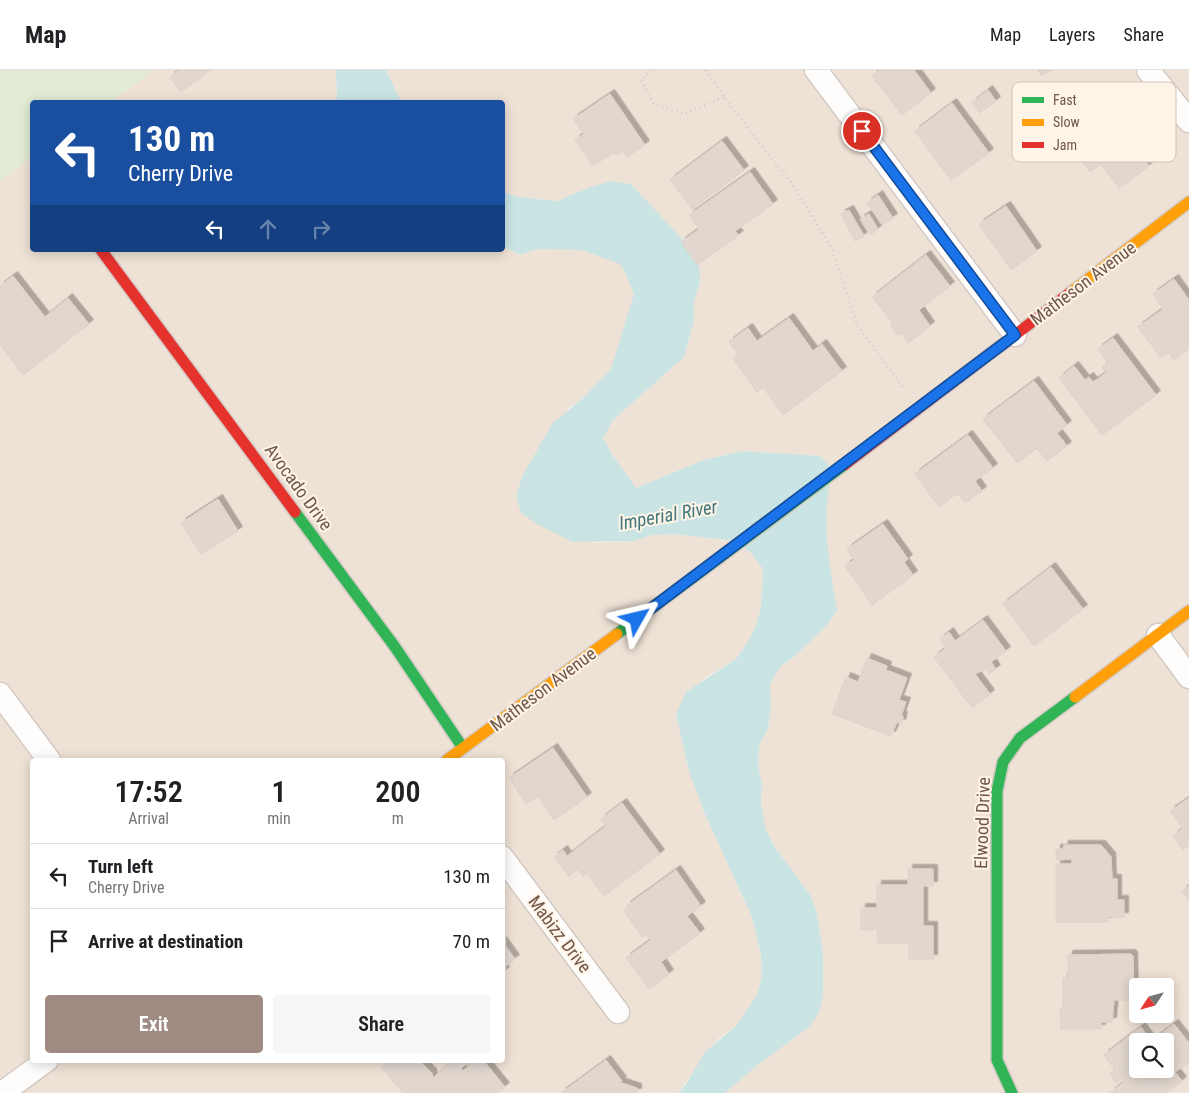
<!DOCTYPE html>
<style>
:root{--surface:#fff;--page:#f6f6f6;--text:#202124;--muted:#757577;--line:#e0e0e0;--accent:#9f8b81}
body{margin:0;font-family:"Roboto Condensed",sans-serif;background:var(--page);color:var(--text);height:100vh;display:flex;flex-direction:column;font-size:19px;white-space:nowrap}
*{box-sizing:border-box;margin:0}
p{font-size:16px;color:var(--muted)}
.icon{flex:none;width:28px;height:28px;fill:none;stroke:currentColor;stroke-width:2;stroke-linecap:round;stroke-linejoin:round}
.map{position:relative;flex:1;overflow:hidden}
.side{position:absolute;left:30px;top:688px;width:475px;height:305px;display:flex;flex-direction:column;background:var(--surface);border-radius:5px;box-shadow:0 2px 12px #0003}
.side>*{flex:none}
.banner{position:absolute;left:30px;top:30px;width:475px;height:152px;border-radius:5px;box-shadow:0 2px 12px #0003;background:#1a4fa0;color:#fff;overflow:hidden}
.needle{width:32px;rotate:234deg}
.controls{position:absolute;left:1129px;top:908px;display:grid;gap:10px}
.controls a{display:grid;place-items:center;width:45px;height:45px;border-radius:5px;background:var(--surface);box-shadow:0 2px 12px #0003;font-size:25px}
.pin{position:absolute;display:grid;place-items:center;width:42px;height:42px;color:#fff;margin:-21px;border:2px solid #fff;border-radius:50%;box-shadow:0 1px 5px #0007}
.me{position:absolute;width:55px;margin:-28px;rotate:53deg;stroke-linejoin:round;filter:drop-shadow(0 0 4px #0008)}
.turn{display:flex;align-items:center;gap:18px;height:105px;padding:0 15px;font-size:22px}
.turn .icon{width:65px;height:65px;stroke-width:2.5}
.turn b{display:block;font-size:35px;line-height:42px}
.lanes{display:flex;align-items:center;height:48px;padding:0 15px;background:#0003;justify-content:center;gap:25px;direction:ltr}
.lanes .off{opacity:.35}
.eta{display:flex;justify-content:space-evenly;align-items:center;height:85px;text-align:center}
.eta b{font-size:30px;font-weight:600;line-height:35px}
.button{display:flex;gap:10px;margin-top:auto;padding:10px 15px}
.button a{flex:1;height:58px;border-radius:5px;background:var(--accent);color:#fff;font-size:20px;font-weight:600;line-height:58px;text-align:center}
.button a+a{background:var(--page);color:var(--text)}
ul{padding:0;list-style:none}
li{display:flex;align-items:center;gap:15px;height:65px;padding:0 15px;border-top:1px solid var(--line)}
li div{flex:1}
li b{display:block;font-size:19px}
li em{font-style:normal}
header{display:flex;align-items:center;gap:30px;box-sizing:border-box;height:70px;padding:0 25px;background:var(--surface);border-bottom:1px solid var(--line)}
header strong{font-size:24px}
nav{display:flex;gap:28px;margin-inline-start:auto;font-size:18px}
.map>svg:first-child{display:block}
</style>
<header>
<strong>Map</strong>
<nav><a>Map</a><a>Layers</a><a>Share</a></nav>
</header>
<div class="map">
<svg width="1189" height="1023" viewBox="0 0 1189 1023">
<defs>
<filter id="shadow"><feDropShadow dx="4.5" dy="-4.5" stdDeviation="0" flood-color="#0004"/></filter>
</defs>
<rect width="100%" height="100%" fill="#f5efe8"/>
<path fill="#eee1d5" fill-rule="evenodd" d="M155,0h181l1,32h-228z
M386,0h803v1023h-464l30,-26 53,-39 15,-74 -6,-40 -6,-18 -37,-50 -8,-16 -5,-26 1,-20 -4,-19 1,-19 9,-18 3,-21 -1,-22 9,-17 17,-13 30,-29 11,-16 -10,-59 -2,-43 3,-20 -8,-32 -78,-5 -38,9 -68,28 -24,-34 -9,-16 10,-18 71,-63 10,-37v-19l6,-19 -43,-68 -26,-30 -56,9 -17,8 -40,-4 -15,-6 -1,-89h-101zM1138,916h27v28h-27zM1138,971h27v28h-27z
M32,87v93h470l1,-4 17,9 36,-12 19,-10 19,-3 26,30 14,34 -15,55 -7,20 -28,28 -17,12 25,134 42,-2 18,-6 22,-1 61,7 15,11 13,17 -2,38 -5,19 -9,17 -11,16 -33,20 -27,35 13,57 15,41 48,105 9,38 1,21 -5,19 -21,31 -17,12 -41,55h-678v-913zM32,690h470v300h-470z"/>
<path fill="#e2ebd3" d="M0,0h155l-46,32h-77v55l-32,23z"/>
<path fill="#cae4e4" d="M336,0h50l15,32h-64z
M610,111l21,3 53,57 15,20 1,21 -6,19v19l-10,37 -71,63 -10,18 9,16 24,34 68,-28 38,-9 78,5 13,13c-13,49 -4,92 4,141l-11,16 -30,29 -17,13 -9,17 1,22 -3,21 -9,18 -1,19 4,19 -1,20 5,26 8,16 37,50 6,18 6,40v40l-4,19 -11,15 -53,39 -30,26h-47l8,-9 20,-33 30,-25 21,-31 5,-19 -1,-21 -9,-38 -48,-105 -15,-41 -13,-57 10,-22 50,-33 11,-16 9,-17 5,-19 2,-38 -13,-17 -15,-11 -61,-7 -22,1 -18,6 -61,1 -36,-18 -16,-11 -5,-18 7,-20 29,-51 32,-27 27,-28 23,-75 -14,-34 -26,-30 -19,3 -19,10 -36,12 -17,-9 -1,-55 16,6 40,4 17,-8z"/>
<g fill="none" stroke-linecap="round" stroke-linejoin="round">
<path stroke="#cae4e4" stroke-width="42" d="M502,151l40,7 44,1 46,17 15,18"/>
</g>
<path fill="#e1d7cf" stroke="#ded2ca" fill-rule="evenodd" filter="url(#shadow)" d="M179,0h31l-29,22 -11,-15z
M880,0h34l17,23 -29,22 -30,-39z
M1038,0h13l-9,6z
M988,20l8,11 -16,12 -8,-10z
M610,24l35,51 -18,12 -4,-6 -7,4 -2,-3 -21,14 -18,-26 9,-6 -11,-15z
M1099,29l50,67 -30,22 -18,-24 -11,8 -17,-23 11,-8 -14,-20z
M952,33l37,50 -38,27 -36,-49z
M722,71l22,29 -52,39 -22,-29z
M750,102l23,32 -38,27 4,4 -42,30 -16,-23 18,-13 -10,-14z
M878,125l15,23 -11,7 -15,-22z
M1006,136l31,45 -26,19 -32,-46z
M849,140l15,26 -9,5 -14,-27z
M869,144l9,15 -8,6 -10,-16z
M926,185l24,31 -31,24 11,16 -22,17 -7,-10 -3,2 -8,-10 3,-2 -21,-26z
M13,206l32,41 23,-19 21,26 -66,51 -23,-30v-59z
M1174,209l15,21v49l-15,11 -5,-8 -8,6 -23,-31 25,-18 -10,-15z
M789,248l24,33 9,-7 20,27 -59,44 -20,-28 -6,5 -24,-33 6,-4 -10,-13 19,-14 9,13z
M1113,268l43,57 -54,40 -43,-57 15,-12 11,14 4,-3 4,5 13,-9 -4,-6 6,-4 -10,-14z
M1034,311l33,44 -10,8 10,13 -20,15 -10,-13 -20,15 -34,-44z
M968,365l25,33 -18,13 7,10 -17,12 -7,-10 -19,14 -24,-33z
M218,429l20,32 -37,23 -20,-31z
M883,454l25,35 -4,3 9,13 -41,30 -27,-39 9,-6 -7,-11z
M1051,497l32,42 -49,37 -31,-42z
M983,550l23,31 -15,11 5,7 -7,5 -3,-5 -11,5 15,20 -18,14 -38,-51 12,-9 -6,-9 9,-7 6,9z
M867,588l20,8 -1,4 21,8 -8,22 7,2 -5,14h2l-2,8 -4,-2 -6,14 -59,-22 14,-37 12,5z
M553,678l34,49 -33,23 -16,-24 -12,8 -17,-26z
M1189,728v47l-6,5 -10,-14 10,-8 -13,-17z
M622,733l38,51 -56,42 -17,-23 -4,4 -5,-8 -9,7 -15,-19 9,-7 4,6 39,-30 -5,-7z
M1064,775h37l10,12 1,22h5v21h7v17h-16v5h-52v-58h16v-5l-16,1v-11h7z
M908,799h25v17h-10v40h10v33h-24v-16h-31l-1,-14 -16,1v-22h16v-23h31z
M676,800l25,36 -14,10 13,17 -39,29 8,12 -20,15 -23,-31 25,-18 -5,-6 -4,3 -18,-26 4,-3 -2,-2z
M1189,816v14l-7,-9z
M502,871l13,18 -12,9 2,3 -3,3z
M1131,884l2,2 1,44h-20l-2,22h-11v7h-40l-1,-21 3,-1v-29h5v-23z
M1174,954l15,19v19l-14,10 7,9 -16,12h-56l14,-11 -2,-3 -6,4 -6,-9 5,-4 -11,-15 37,-28 10,14zM1138,971h27v28h-27z
M390,990h29l13,13 1,5 19,-18h20l-11,8 2,3 13,-11h7l22,27 -8,6h-94l-22,-26z
M606,990l16,21 -3,1 18,6v5h-76z"/>
<g fill="none" stroke-linecap="round" stroke-linejoin="round">
<g stroke="#d4cbc5" stroke-width="25">
<path id="street" d="M816,0l199,265
M1148,0l41,51
M1158,565l31,42
M0,624l49,66
M502,787l116,155
M2,1023l45,-33"/>
</g>
<g stroke="#d4cac4" stroke-width="14">
<path id="fast" d="M295,442l100,135 68,101
M617,564l227,-169
M1012,1023l-15,-33v-269l6,-29 17,-24 55,-41"/>
</g>
<g stroke="#d4cac4" stroke-width="14">
<path id="slow" d="M1070,223l119,-91
M1075,627l114,-86
M447,690l170,-126"/>
</g>
<g stroke="#d4cac4" stroke-width="14">
<path id="jam" d="M101,180l194,262
M844,395l226,-172"/>
</g>
<path stroke="#d7cec9" stroke-width="3" stroke-dasharray="1 4" stroke-linecap="butt" d="M651,0l-10,10 13,24 30,10 41,-17
M706,0l26,38 60,76 39,63 26,78 46,63"/>
<use href="#street" stroke="#fefdfc" stroke-width="22"/>
<use href="#fast" stroke="#30b455" stroke-width="11"/>
<use href="#slow" stroke="#ff9f0a" stroke-width="11"/>
<use href="#jam" stroke="#e5322d" stroke-width="11"/>
</g>
<g fill="none" stroke-linecap="round" stroke-linejoin="round">
<g stroke="#114b97" stroke-width="12">
<path id="route" d="M637,549l378,-284 -153,-204"/>
</g>
<use href="#route" stroke="#1a73e8" stroke-width="9"/>
</g>
<g text-anchor="middle" dominant-baseline="central" stroke-width="4" stroke-linejoin="round" paint-order="stroke">
<g font-size="18" fill="#71554a" stroke="#fef4e7">
<text transform="translate(1083 213) rotate(-37)">Matheson Avenue</text>
<text transform="translate(299 417) rotate(54)">Avocado Drive</text>
<text transform="translate(543 619) rotate(-37)">Matheson Avenue</text>
<text transform="translate(982 753) rotate(-88)">Elwood Drive</text>
<text transform="translate(560 864) rotate(53)">Mabizz Drive</text>
</g>
<g font-size="19" font-style="italic" fill="#42777d" stroke="#fef4e7">
<text transform="translate(668 445) rotate(-10)">Imperial River</text>
</g>
</g>
<rect x="1012" y="12" width="164" height="80" rx="8" fill="#fef4e7" stroke="#d4c4b8" stroke-width="1"/>
<rect x="1022" y="27" width="22" height="6" fill="#30b455"/>
<rect x="1022" y="49" width="22" height="7" fill="#ff9f0a"/>
<rect x="1022" y="72" width="22" height="6" fill="#e5322d"/>
<g font-size="14" fill="#71554a">
<text x="1053" y="35">Fast</text>
<text x="1053" y="57">Slow</text>
<text x="1053" y="80">Jam</text>
</g>
</svg>
<div class="controls">
<a><svg class="needle" viewBox="-14 -14 28 28"><path d="M0-13l5 13h-10z" fill="#e53935"/><path d="M0 13l5-13h-10z" fill="#757577"/></svg></a>
<a><svg class="icon" aria-label="search" viewBox="0 0 24 24"><circle cx="10" cy="10" r="6"/><path d="M15 15l6 6"/></svg></a>
</div>
<div class="pin" style="left:862px;top:61px;background:#d93025"><svg class="icon" aria-label="arrive" viewBox="0 0 24 24"><path d="M6 21V4h12l-3 4 3 4H6"/></svg></div>
<svg class="me" style="left:637px;top:549px" viewBox="-20 -20 40 40"><path d="M0-17L14 15 0 8-14 15z" fill="#1a73e8" stroke="#fff" stroke-width="4"/></svg>
<div class="banner">
<div class="turn"><svg class="icon" aria-label="left" viewBox="0 0 24 24"><path d="M17 20v-9H6M10 6l-5 5 5 5"/></svg><div><b>130 m</b>Cherry Drive</div></div>
<div class="lanes"><svg class="icon" aria-label="left" viewBox="0 0 24 24"><path d="M17 20v-9H6M10 6l-5 5 5 5"/></svg><svg class="icon off" aria-label="ahead" viewBox="0 0 24 24"><path d="M12 20V5M6 11l6-6 6 6"/></svg><svg class="icon off" aria-label="right" viewBox="0 0 24 24"><path d="M7 20v-9h11M14 6l5 5-5 5"/></svg></div>
</div>
<section class="side">
<div class="eta">
<div><b>17:52</b><p>Arrival</p></div>
<div><b>1</b><p>min</p></div>
<div><b>200</b><p>m</p></div>
</div>
<ul>
<li><svg class="icon" aria-label="left" viewBox="0 0 24 24"><path d="M17 20v-9H6M10 6l-5 5 5 5"/></svg><div><b>Turn left</b><p>Cherry Drive</p></div><em>130 m</em></li>
<li><svg class="icon" aria-label="arrive" viewBox="0 0 24 24"><path d="M6 21V4h12l-3 4 3 4H6"/></svg><div><b>Arrive at destination</b></div><em>70 m</em></li>
</ul>
<div class="button"><a>Exit</a><a>Share</a></div>
</section>
</div>
